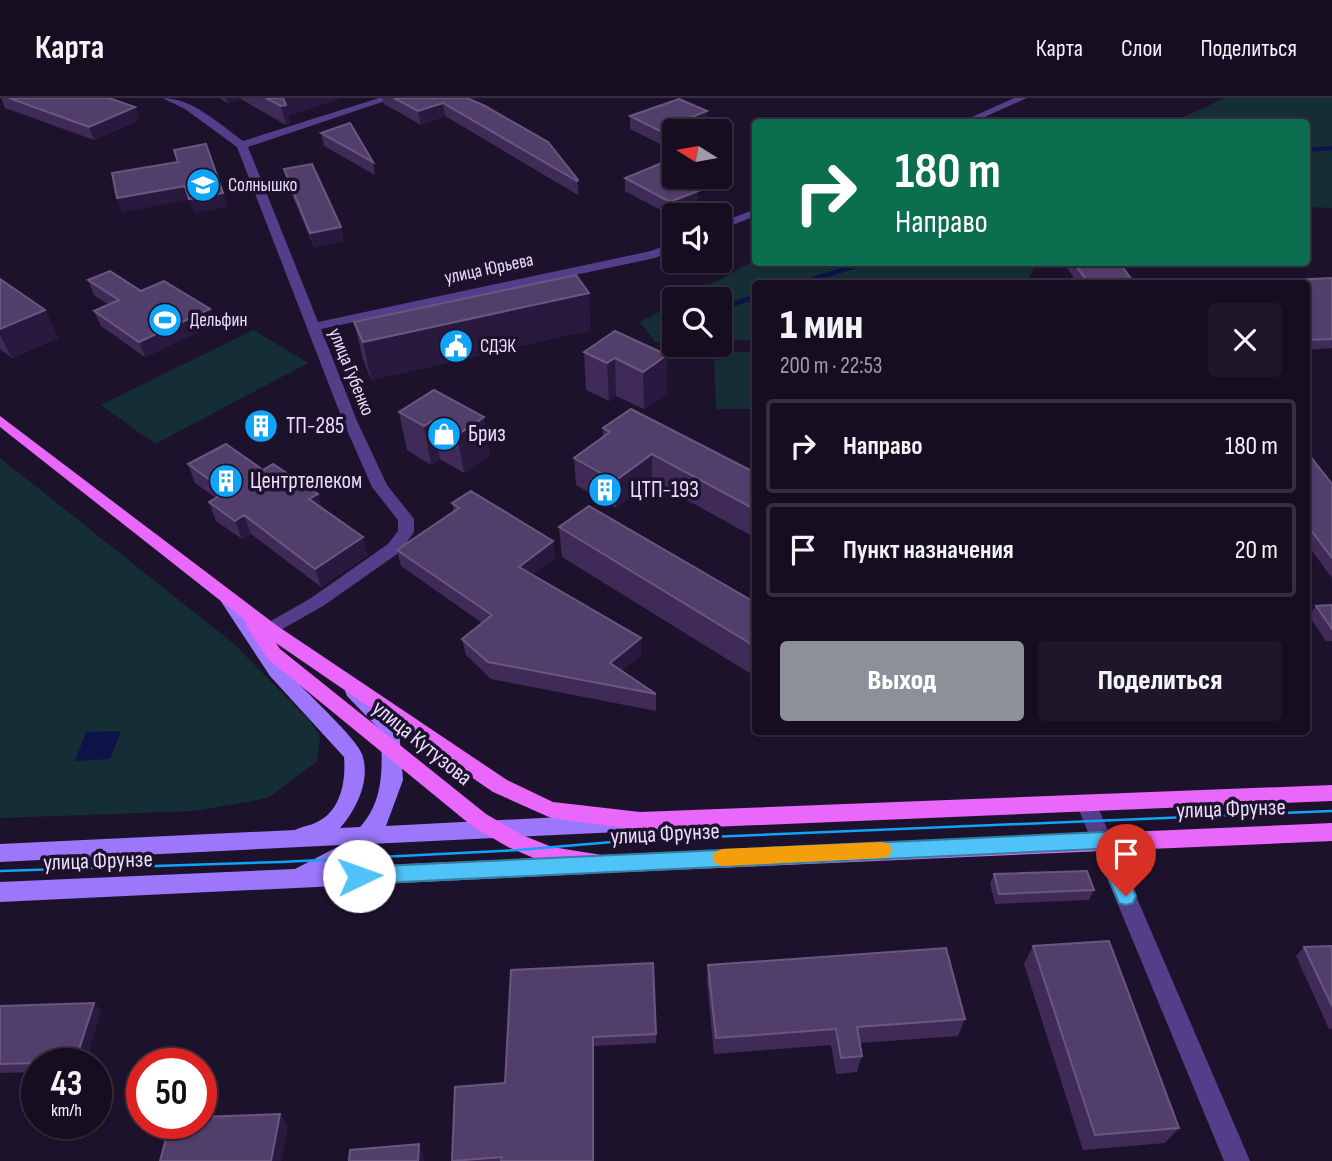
<!DOCTYPE html>
<html lang="ru">
<meta charset="utf-8">
<style>
:root{--surface:#160e20;--page:#1f1729;--text:#f1f3f6;--muted:#9e9ca5;--line:#352e3e;--accent:#8c9099}
body{margin:0;font-family:"Sofia Sans Condensed",sans-serif;background:var(--page);color:var(--text);height:100vh;display:flex;flex-direction:column;font-size:26px;white-space:nowrap}
*{box-sizing:border-box;margin:0}
p{font-size:23px;color:var(--muted)}
.icon{flex:none;width:38px;height:38px;fill:none;stroke:currentColor;stroke-width:2;stroke-linecap:round;stroke-linejoin:round}
.map{position:relative;flex:1;overflow:hidden}
.details{position:absolute;left:752px;top:182px;width:558px;height:455px;display:flex;flex-direction:column;background:var(--surface);border-radius:7px;box-shadow:0 2px 5px #0004,0 0 0 2px var(--line)}
.details>*{flex:none}
.hud{position:absolute;left:752px;top:21px;width:558px;height:147px;border-radius:7px;box-shadow:0 2px 5px #0004,0 0 0 2px var(--line);background:#0b6e4f;color:#fff;overflow:hidden}
.needle{width:46px;rotate:281deg}
.buttons{position:absolute;left:662px;top:21px;display:grid;gap:14px}
.buttons a{display:grid;place-items:center;width:70px;height:70px;border-radius:7px;background:var(--surface);box-shadow:0 2px 5px #0004,0 0 0 2px var(--line);font-size:35px}
.speed{position:absolute;left:21px;top:950px;display:flex;gap:14px;font-size:35px;font-weight:700;text-align:center}
.speed>*{display:grid;place-content:center;width:91px;height:91px;border-radius:50%;background:var(--surface);box-shadow:0 2px 5px #0004,0 0 0 2px var(--line);line-height:1}
.speed small{font-size:18px;font-weight:400}
.speed .limit{border:10px solid #d22;background:#fff;color:#111}
.pin{position:absolute;display:grid;place-items:center;width:60px;height:60px;color:#fff;margin:-72px -30px;border-radius:50% 50% 50% 0;rotate:-45deg;box-shadow:0 0 7px #0007}
.pin .icon{rotate:45deg}
.me{position:absolute;width:77px;margin:-38px;rotate:87deg;stroke-linejoin:round;filter:drop-shadow(0 0 5px #0008)}
.turn{display:flex;align-items:center;gap:24px;height:147px;padding:0 28px;font-size:32px}
.turn .icon{width:91px;height:91px;stroke-width:2.5}
.turn b{display:block;font-size:49px;line-height:60px}
.round{display:grid;place-items:center;flex:none;width:74px;height:74px;border-radius:7px;background:var(--page)}
.overview{display:flex;align-items:center;justify-content:space-between;height:119px;padding:0 28px}
h1{font-size:42px;font-weight:800;line-height:52px}
.action{display:flex;gap:14px;margin-top:auto;padding:14px 28px}
.action a{flex:1;height:80px;border-radius:7px;background:var(--accent);color:#fff;font-size:28px;font-weight:800;line-height:80px;text-align:center}
.action a+a{background:var(--page);color:var(--text)}
ul{padding:0;list-style:none}
li{display:flex;align-items:center;gap:21px;height:94px;margin:0 14px 10px;padding:0 14px;border:4px solid var(--line);border-radius:7px}
li div{flex:1}
li b{display:block;font-size:26px}
li em{font-style:normal}
header{display:flex;align-items:center;gap:42px;box-sizing:border-box;height:98px;padding:0 35px;background:var(--surface);border-bottom:2px solid var(--line)}
header strong{font-size:33px}
nav{display:flex;gap:38px;margin-inline-start:auto;font-size:24px}
.map>svg:first-child{display:block}
</style>
<header>
<strong>Карта</strong>
<nav><a>Карта</a><a>Слои</a><a>Поделиться</a></nav>
</header>
<div class="map">
<svg width="1332" height="1063" viewBox="0 0 1332 1063">
<rect width="100%" height="100%" fill="#1d122b"/>
<path fill="#152e35" d="M1225,0h107v110l-25,-1v-85h-130l6,-5z
M756,162v2l281,1 -11,20 -270,1v56l-37,1v-42h-36z
M674,206v38h-19l-15,-20z
M253,232l55,33 -153,81 -54,-39z
M714,254h42v57h-40z
M0,360l233,185 77,78 10,16 -3,24 -49,37 -73,13 -195,7z"/>
<path fill="#0d1349" d="M121,633l-11,28 -35,2 11,-29z"/>
<g fill="none" stroke-linecap="round" stroke-linejoin="round">
<path stroke="#0d1349" stroke-width="4.5" d="M1307,52l25,-2
M817,180l51,-16"/>
<path stroke="#0d1349" stroke-width="5" d="M799,186l24,-8
M719,210l37,-11"/>
<path fill="#543e89" fill-rule="evenodd" d="M162,0c31,0 57,26 81,43l136,-43h15l-146,49 70,175 333,-71 23,-9v8l-19,8 -334,71 36,92 30,64 27,34v13l-14,20 -77,54 -53,30 -6,-1 -3,-5 3,-5 47,-27 77,-54 10,-13v-11l-26,-33 -29,-66 -106,-274 -52,-38z
M1014,0h13l-54,24h-12z
M756,111v7l-37,14v-7z
M1086,697l7,2 3,6 154,358h-26l-148,-358 3,-6z"/>
<path fill="#9c77fb" fill-rule="evenodd" d="M229,496l6,2c16,23 30,49 48,71 15,18 74,71 79,87 9,25 -5,55 -22,74l20,-1c25,-27 22,-61 21,-96l-34,-35 -2,-5 2,-5h14l38,43 4,51 -17,46 233,-12 7,3 3,6 -3,6 -7,3 -249,12 -13,13 -19,10 249,-11 7,3 3,6 -3,6 -7,3 -587,28v-20l295,-13 46,-24 -341,17v-18l295,-14c7,-4 15,-4 22,-8 24,-11 29,-41 27,-65l-74,-81 -50,-76z"/>
<path fill="#ea67fb" fill-rule="evenodd" d="M0,318l276,209 231,155 46,22 87,10 692,-27v16l-692,29 -89,-12 -58,-26 -217,-149 4,6 206,165 36,21 30,12 50,8 730,-32v18l-730,32 -59,-11 -35,-15 -36,-21 -204,-167 -22,-33 -1,-6 -245,-193z"/>
<path stroke="#0ea4f9" stroke-width="2.5" d="M0,773l281,-9 237,-12 118,-10 696,-29"/>
</g>
<path fill="#402b58" d="M1,0h108l26,9 4,13 -45,20 -89,-32z
M219,0h122l-53,18 2,7 -4,2 -45,-26 -13,4z
M382,0h85l111,82 1,14 -1,1 -133,-79 -24,9 -37,-21z
M630,18l76,8 -9,3v4h-23v16l-4,2 -40,-20z
M321,35l52,29 2,13 -51,-29z
M284,71l60,72 -30,6 -27,-64z
M674,79h33v8l-11,4 2,2 -1,12 -27,12 -45,-24v-13z
M1065,164h54l13,18 -1,4h-53l-13,-19z
M1332,180v70l-25,2v-66z
M0,181l45,31 13,28 -46,20 -12,-9z
M88,182l53,11 69,18 5,15 -70,33 -44,-31 -7,-15 15,-6 -15,-10z
M354,224l237,8 -220,50 -8,-21z
M584,254l83,3v38l-23,16 -28,-13 -7,5 -23,-11z
M434,292l56,65 -26,18 -24,-14 -9,6 -24,-15 -8,-38z
M603,330l153,45v65l-104,-57 -36,27 -40,-23 -2,-27 29,-21z
M1307,358l25,28v94l-25,-34z
M188,366l75,6 60,39 45,46 -47,32 -70,-53 -9,5 -26,-18 -7,-19 7,-4 -21,-15z
M452,405l101,38 2,17 -23,17 109,80 -20,16 35,23v17l-165,-32 -25,-24 -4,-16 20,-16 -81,-57 -4,-16 57,-38z
M559,429l197,76v74l-194,-120z
M1332,507v36h-6l-17,-25 7,-10z
M994,776l100,16 -5,10 -94,4 -5,-20z
M1033,848l146,182 -14,15 -82,7 -59,-186z
M1332,848v83h-3l-33,-73 8,-9z
M708,867l257,54 -7,17 -98,7 2,13 -5,16 -21,2 -5,-29 -117,9 -7,-71z
M511,872l145,64v9l-62,3v115h-142l53,-78z
M94,905l7,8 -16,53h-48v8l-37,1v-67z"/>
<path fill="#2a193f" d="M226,0h14l1,1 -13,4z
M283,0h58l-53,18 2,7 -4,2 -5,-19z
M443,5l2,13 -24,9 -3,-14z
M135,9l4,13 -45,20 -5,-13z
M707,13l-1,13 -9,3v4h-14l1,-11z
M674,37v12l-4,2v-13z
M696,79h11v8l-25,10v-13z
M578,82l1,14 -1,1 -1,-14z
M185,88l38,7 5,14 -34,6 -4,-13 -68,12 -5,-14z
M698,93l-1,12 -27,12v-13z
M341,129l3,14 -30,6 -4,-14z
M589,195l2,37 -220,50 -8,-38z
M210,211l5,15 -70,33 -6,-15z
M45,212l13,28 -46,20 -12,-23v-6z
M667,257v38l-23,16 -1,-37z
M615,260l1,38 -7,5 -2,-38z
M484,319l6,38 -26,18 -7,-38z
M432,323l8,38 -9,6 -7,-39z
M652,356v27l-36,27 -1,-27z
M318,396l6,18 -15,-13z
M244,417l7,19 -9,5 -7,-18z
M363,439l5,18 -47,32 -6,-18z
M553,443l2,17 -34,25 -2,-16z
M641,540v17l-30,24 -1,-16z
M94,905l7,8 -16,53h-8l-2,-2z
M593,939l1,9v115h-1z
M280,1016l8,12 -7,35h-10z
M419,1046l5,12v5h-6z"/>
<path fill="#523e6a" stroke="#6a5781" stroke-width="2" d="M9,0h100l26,9 -46,20z
M266,0h17l3,7 -5,1z
M394,0h73l18,8 63,36 30,38 -1,1 -134,-78 -25,8z
M679,1l28,12 -23,9 13,6 -13,5h-10v4l-4,1 -40,-20z
M350,25l23,39 -52,-29z
M206,46l17,49 -34,6 -4,-13 -68,12 -5,-25 66,-11 -4,-12z
M674,60v19h22l-14,5 16,9 -28,11 -45,-24z
M312,66l29,63 -31,6 -26,-64z
M1073,164h46l13,18 -44,2z
M110,173l31,20 23,-10 46,28 -71,33 -45,-31 25,-11 -31,-20z
M576,177l13,18 -226,49 -9,-20z
M1332,180v61l-25,1v-56l-78,-1z
M0,181l45,31 -45,19z
M615,233l52,24 -24,17 -28,-14 -8,5 -23,-11z
M434,292l50,27 -27,18 -25,-14 -8,5 -25,-14z
M631,311l125,64v37l-104,-56 -37,27 -41,-23 36,-26 -7,-4z
M226,346l37,26 10,-6 45,30 -9,5 54,38 -48,32 -71,-54 -9,6 -26,-19 17,-10 -38,-28z
M1307,358h3l22,28v74l-25,-33z
M471,393l82,50 -34,26 122,71 -31,25 46,31 -168,-32 -26,-23 30,-24 -95,-65 62,-42 -7,-5z
M589,408l167,97v44l-197,-120z
M1332,507v24l-16,-23z
M1087,773l7,19 -95,4 -5,-20z
M1109,843l70,187 -84,7 -62,-189z
M1332,848v60l-28,-59z
M946,850l19,71 -108,8 5,29 -21,2 -5,-29 -120,9 -8,-73z
M653,865l3,71 -63,3v124h-92l1,-4 -50,4 3,-74 50,-4 6,-113z
M94,905l-19,59 -75,2v-58z
M280,1016l-9,47h-111l10,-37h31v-7z
M419,1046l-1,17h-69l1,-11z"/>
<path fill="#4fc3f7" stroke="#337fa1" stroke-width="2" d="M1102,734l7,3 3,5 24,56 -3,7 -7,2 -7,-2 -23,-54 -737,35 -6,-2 -3,-6 3,-6 6,-3z"/>
<path fill="#f59e0b" d="M882,744l7,2 3,6 -3,6 -7,2 -160,8 -7,-3 -3,-5 3,-6 7,-3z"/>
<defs>
<g id="school-disc" transform="scale(1.75)"><circle r="9.5" fill="#0ea4f9" stroke="#1d122b"/><path d="M0-5L7-2L0 1L-7-2ZM-4 1L0 2.5L4 1V4Q0 6-4 4Z" fill="#fff"/></g>
<g id="stadium-disc" transform="scale(1.75)"><circle r="9.5" fill="#0ea4f9" stroke="#1d122b"/><path d="M0-5a6.5 5 0 1 0 0 10a6.5 5 0 1 0 0-10ZM-3.5-1.8h7v3.6h-7Z" fill="#fff"/></g>
<g id="civic-disc" transform="scale(1.75)"><circle r="9.5" fill="#0ea4f9" stroke="#1d122b"/><path d="M-.6-6.5H3V-4.5H.6V-3L4-1V1h2V6H-6V1h2V-1L-.6-3ZM-1.2 2.5V6h2.4V2.5Z" fill="#fff"/></g>
<g id="building-disc" transform="scale(1.75)"><circle r="9.5" fill="#0ea4f9" stroke="#1d122b"/><path d="M-4-6H4V6H1V3H-1V6H-4ZM-2.5-4.3h1.7v1.8h-1.7ZM.8-4.3h1.7v1.8H.8ZM-2.5-1h1.7V.8h-1.7ZM.8-1h1.7V.8H.8Z" fill="#fff"/></g>
<g id="shop-disc" transform="scale(1.75)"><circle r="9.5" fill="#0ea4f9" stroke="#1d122b"/><path d="M-5-2.5h2.3a2.7 3.5 0 0 1 5.4 0H5L5.5 6h-11ZM-1.5-2.5h3a1.5 2.3 0 0 0-3 0Z" fill="#fff"/></g>
</defs>
<g fill-rule="evenodd">
<use href="#school-disc" x="203" y="87"/>
<use href="#stadium-disc" x="165" y="222"/>
<use href="#civic-disc" x="456" y="248"/>
<use href="#building-disc" x="261" y="328"/>
<use href="#shop-disc" x="444" y="336"/>
<use href="#building-disc" x="226" y="383"/>
<use href="#building-disc" x="605" y="392"/>
</g>
<g text-anchor="middle" dominant-baseline="central" stroke-width="7" stroke-linejoin="round" paint-order="stroke">
<g font-size="19" fill="#e9ddfe" stroke="#1d122b" text-anchor="start">
<text x="228" y="87">Солнышко</text>
<text x="190" y="222">Дельфин</text>
<text x="480" y="248">СДЭК</text>
</g>
<g font-size="19" fill="#e9ddfe" stroke="#1d122b">
<text transform="translate(489 171) rotate(-12)">улица Юрьева</text>
<text transform="translate(351 274) rotate(68)">улица Губенко</text>
</g>
<g font-size="23" fill="#e9ddfe" stroke="#1d122b" text-anchor="start">
<text x="286" y="328">ТП-285</text>
<text x="468" y="336">Бриз</text>
<text x="250" y="383">Центртелеком</text>
<text x="630" y="392">ЦТП-193</text>
</g>
<g font-size="23" fill="#e9ddfe" stroke="#1d122b">
<text transform="translate(422 645) rotate(39)">улица Кутузова</text>
<text transform="translate(1231 711) rotate(-2)">улица Фрунзе</text>
<text transform="translate(665 736) rotate(-3)">улица Фрунзе</text>
<text transform="translate(98 763) rotate(-2)">улица Фрунзе</text>
</g>
</g>
</svg>
<div class="buttons">
<a><svg class="needle" viewBox="-14 -14 28 28"><path d="M0-13l5 13h-10z" fill="#e53935"/><path d="M0 13l5-13h-10z" fill="#9e9ca5"/></svg></a>
<a><svg class="icon" aria-label="sound" viewBox="0 0 24 24"><path d="M4 9h4l5-4v14l-5-4H4zM17 9q2 3 0 6"/></svg></a>
<a><svg class="icon" aria-label="search" viewBox="0 0 24 24"><circle cx="10" cy="10" r="6"/><path d="M15 15l6 6"/></svg></a>
</div>
<div class="speed"><div>43<small>km/h</small></div><div class="limit">50</div></div>
<div class="pin" style="left:1126px;top:798px;background:#d93025"><svg class="icon" aria-label="arrive" viewBox="0 0 24 24"><path d="M6 21V4h12l-3 4 3 4H6"/></svg></div>
<svg class="me" style="left:359px;top:778px" viewBox="-20 -20 40 40"><circle r="19" fill="#fff"/><path d="M0-13L10 11 0 6-10 11z" fill="#4fc3f7"/></svg>
<div class="hud">
<div class="turn"><svg class="icon" aria-label="right" viewBox="0 0 24 24"><path d="M7 20v-9h11M14 6l5 5-5 5"/></svg><div><b>180 m</b>Направо</div></div>
</div>
<section class="details">
<div class="overview"><div><h1>1 мин</h1><p>200 m · 22:53</p></div><a class="round"><svg class="icon" aria-label="close" viewBox="0 0 24 24"><path d="M6 6l12 12M18 6L6 18"/></svg></a></div>
<ul>
<li><svg class="icon" aria-label="right" viewBox="0 0 24 24"><path d="M7 20v-9h11M14 6l5 5-5 5"/></svg><div><b>Направо</b></div><em>180 m</em></li>
<li><svg class="icon" aria-label="arrive" viewBox="0 0 24 24"><path d="M6 21V4h12l-3 4 3 4H6"/></svg><div><b>Пункт назначения</b></div><em>20 m</em></li>
</ul>
<div class="action"><a>Выход</a><a>Поделиться</a></div>
</section>
</div>
